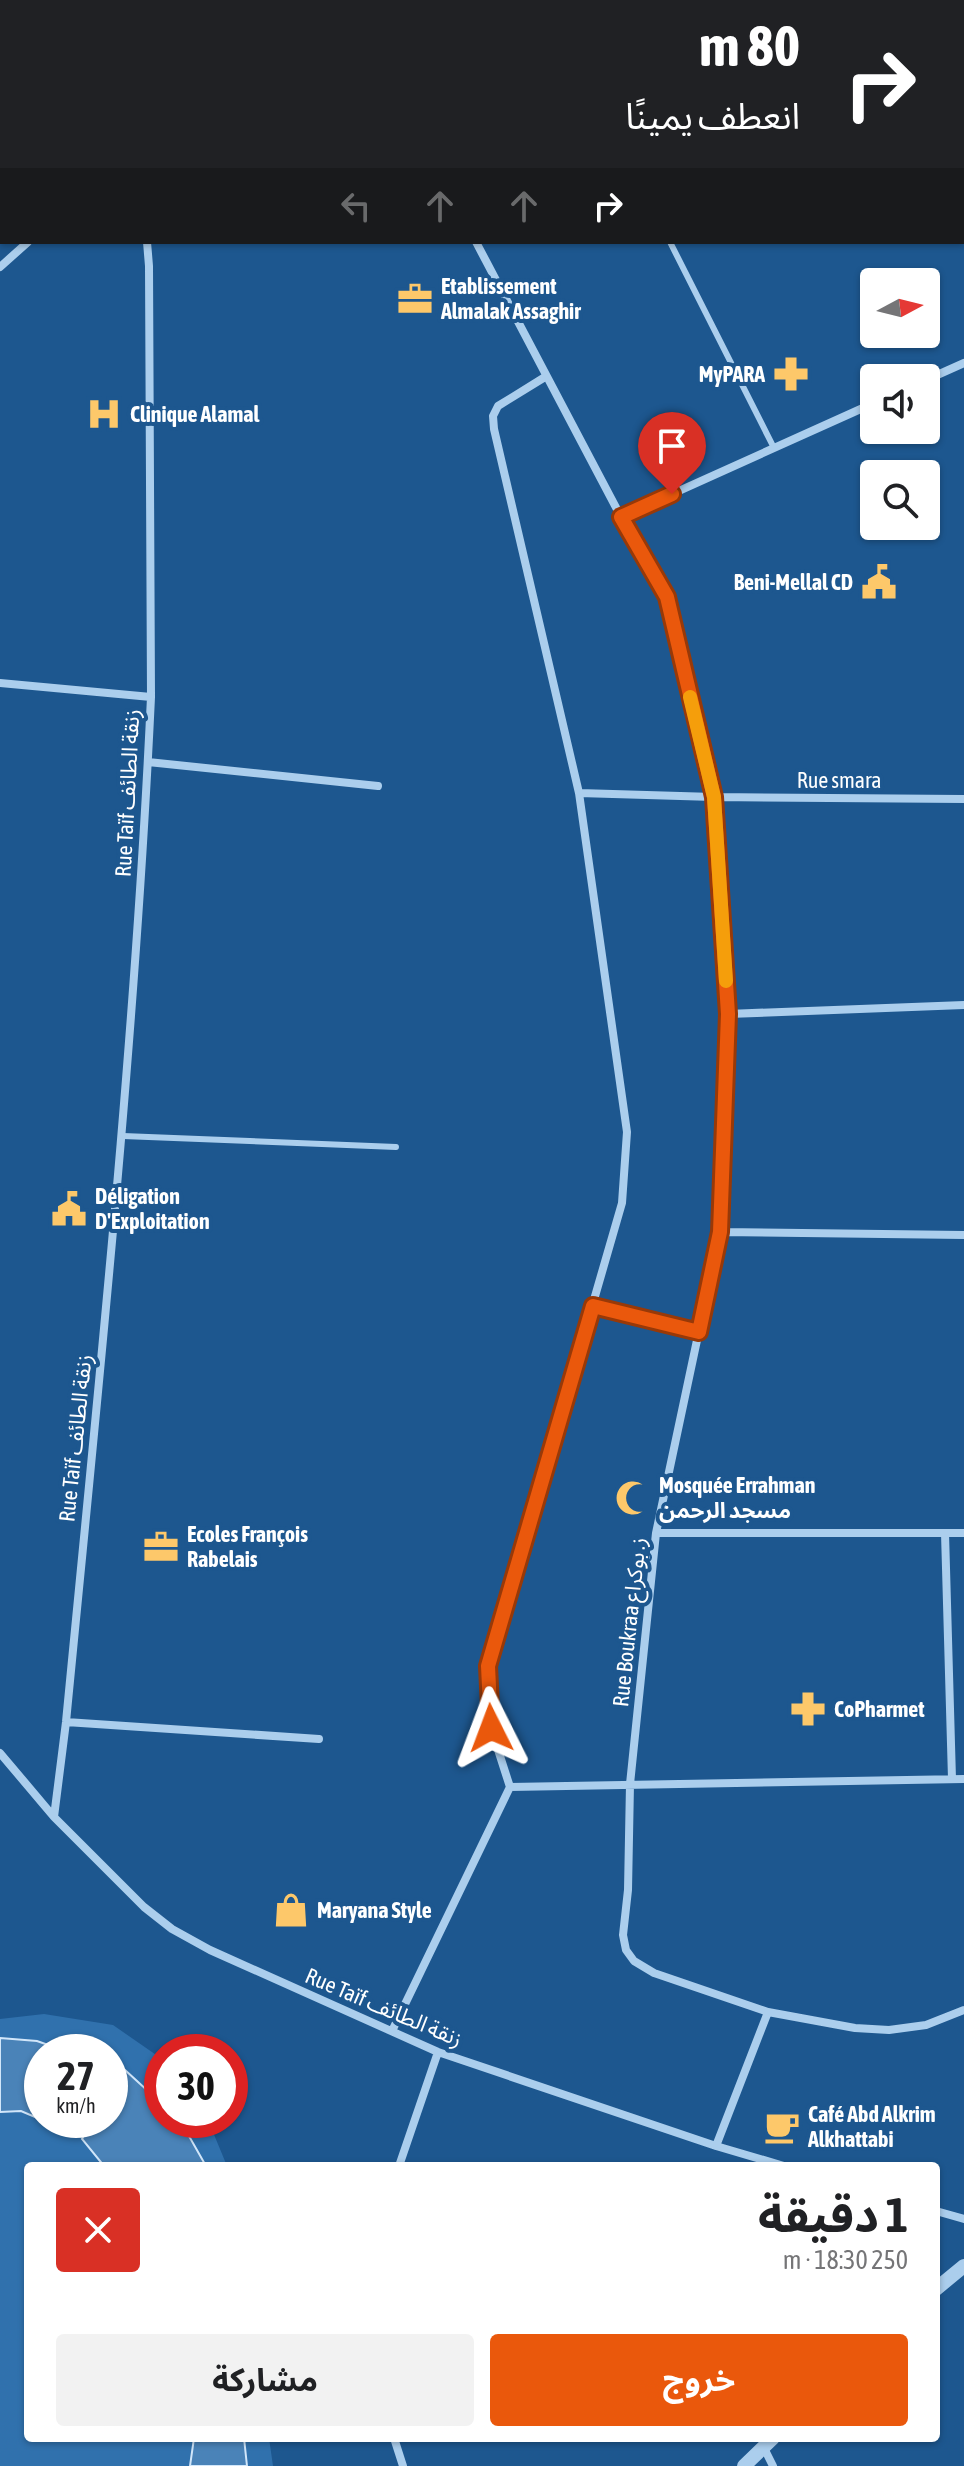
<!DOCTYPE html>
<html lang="ar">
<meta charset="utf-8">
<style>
:root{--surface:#fff;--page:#f2f2f2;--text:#202124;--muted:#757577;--accent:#ea580c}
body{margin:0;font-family:"Asap Condensed","Noto Sans Arabic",sans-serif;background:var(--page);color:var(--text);direction:rtl;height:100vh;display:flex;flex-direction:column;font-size:30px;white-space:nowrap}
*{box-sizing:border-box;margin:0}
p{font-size:26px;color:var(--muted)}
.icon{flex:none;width:44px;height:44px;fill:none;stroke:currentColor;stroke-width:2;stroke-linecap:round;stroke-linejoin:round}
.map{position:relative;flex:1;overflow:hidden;direction:ltr}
.details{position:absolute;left:24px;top:2162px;width:916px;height:280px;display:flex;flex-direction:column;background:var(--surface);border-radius:8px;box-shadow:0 2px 6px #0004;direction:rtl}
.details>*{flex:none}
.banner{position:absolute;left:0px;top:0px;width:964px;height:244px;box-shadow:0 2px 6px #0004;direction:rtl;background:#202124;color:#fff;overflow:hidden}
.needle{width:52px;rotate:83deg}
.tools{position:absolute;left:860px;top:268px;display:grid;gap:16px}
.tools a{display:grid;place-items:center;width:80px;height:80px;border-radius:8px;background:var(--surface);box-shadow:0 2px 6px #0004;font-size:40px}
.speed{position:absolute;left:24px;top:2034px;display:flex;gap:16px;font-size:40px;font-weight:700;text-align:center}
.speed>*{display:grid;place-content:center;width:104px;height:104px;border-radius:50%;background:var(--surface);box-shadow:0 2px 6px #0004;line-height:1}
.speed small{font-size:20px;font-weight:400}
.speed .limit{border:12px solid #d22;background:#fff;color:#111}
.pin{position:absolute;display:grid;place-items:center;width:68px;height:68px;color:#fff;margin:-82px -34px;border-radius:50% 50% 50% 0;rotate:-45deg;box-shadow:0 0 8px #0007}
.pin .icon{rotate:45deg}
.me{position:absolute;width:88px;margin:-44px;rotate:357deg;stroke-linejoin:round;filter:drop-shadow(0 0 6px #0008)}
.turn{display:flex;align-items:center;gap:28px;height:168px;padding:0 32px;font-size:36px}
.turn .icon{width:104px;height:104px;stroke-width:2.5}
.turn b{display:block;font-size:56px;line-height:68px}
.lanes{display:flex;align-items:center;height:76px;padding:0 32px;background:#0003;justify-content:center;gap:40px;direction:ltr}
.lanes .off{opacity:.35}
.round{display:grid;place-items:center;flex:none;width:84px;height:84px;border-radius:8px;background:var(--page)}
.summary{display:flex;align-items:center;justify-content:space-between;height:136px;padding:0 32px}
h1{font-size:48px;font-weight:700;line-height:60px}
.cta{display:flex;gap:16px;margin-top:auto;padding:16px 32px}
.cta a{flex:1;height:92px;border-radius:8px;background:var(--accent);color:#fff;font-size:32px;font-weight:700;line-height:92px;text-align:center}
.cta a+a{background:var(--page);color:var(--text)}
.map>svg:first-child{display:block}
</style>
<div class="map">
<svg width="964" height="2466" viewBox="0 0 964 2466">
<rect width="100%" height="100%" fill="#1d578f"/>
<path fill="#3071ad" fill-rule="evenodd" d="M44,2014l69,11 49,34v61h46l19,46h-199v272h241l4,28h-273v-447zM42,2052h68v68h-68z"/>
<path fill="#4a83b8" stroke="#d1e6fa" stroke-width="2" d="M0,2038l37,3 31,11h-26v68l-21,-9 -21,1z
M125,2070l37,34v16h15l8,9 21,37h-102l-22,-27 11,-19h17v-27z
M194,2438h50l3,28h-57z"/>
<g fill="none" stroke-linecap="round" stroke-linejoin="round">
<path stroke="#abceed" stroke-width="6" d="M670,242l104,206
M123,1136l273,11"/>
<path stroke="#abceed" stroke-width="8" d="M78,0v2
M361,2l3,-2
M677,2l1,-2
M797,2l4,-2
M147,242l2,24 2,431c-16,343 -52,684 -85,1025l-12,95 90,90 28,22 38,21 228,102 278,94 68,20
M476,242l145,275
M0,267l28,-25
M926,380l38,-17
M874,403l-253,114 46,80 47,200 14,217 -8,218 -64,301 -26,251 -2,106 -5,45 3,15 8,11 20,12 114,39 87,16 34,2 37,-5 38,-15
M0,683l151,14
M148,762l230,24
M579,793l135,4 250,2
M728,1014l236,-9
M720,1232l244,3
M593,1306l106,26
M656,1533h308
M945,1533l7,246
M66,1722l253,17
M0,1753l54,64
M510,1787l454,-8
M392,2031l118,-244 -19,-59 -3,-62 134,-463 5,-71 -48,-339 -85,-364 -1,-13 5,-10 47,-29
M716,2146l52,-134
M399,2166l39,-114
M936,2211l28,8
M394,2438l9,28
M764,2448l9,18"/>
<path stroke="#abceed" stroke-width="14" d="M936,2289l28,-23
M744,2466l29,-28"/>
<path stroke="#d8e9fa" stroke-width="16" d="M922,0l2,2
M962,71l2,3"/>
</g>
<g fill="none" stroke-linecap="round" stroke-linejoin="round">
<g stroke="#983908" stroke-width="20">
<path id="route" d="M491,1728l-3,-62 105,-360 106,26 21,-100 8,-218 -14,-217 -47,-200 -46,-80 51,-23"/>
</g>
<use href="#route" stroke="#ea580c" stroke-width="14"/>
<path stroke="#f59e0b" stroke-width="14" d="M690,697l24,100 12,184"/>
</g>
<defs>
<g id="office-bare" transform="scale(2.76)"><path d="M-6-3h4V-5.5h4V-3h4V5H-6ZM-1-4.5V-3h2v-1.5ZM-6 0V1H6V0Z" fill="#fdc86a" stroke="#1d578f" stroke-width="2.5" paint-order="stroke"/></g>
<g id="pharmacy-bare" transform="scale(2.76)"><path d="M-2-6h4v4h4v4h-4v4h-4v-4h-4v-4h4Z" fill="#fdc86a" stroke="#1d578f" stroke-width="2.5" paint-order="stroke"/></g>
<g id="hospital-bare" transform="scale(2.76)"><path d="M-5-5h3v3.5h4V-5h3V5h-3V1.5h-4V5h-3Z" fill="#fdc86a" stroke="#1d578f" stroke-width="2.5" paint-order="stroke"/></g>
<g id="civic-bare" transform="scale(2.76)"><path d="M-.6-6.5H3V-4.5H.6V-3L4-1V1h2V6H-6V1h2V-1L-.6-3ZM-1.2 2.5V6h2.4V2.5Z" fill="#fdc86a" stroke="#1d578f" stroke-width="2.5" paint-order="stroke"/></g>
<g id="mosque-bare" transform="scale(2.76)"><path d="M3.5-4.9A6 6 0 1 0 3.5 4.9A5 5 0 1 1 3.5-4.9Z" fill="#fdc86a" stroke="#1d578f" stroke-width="2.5" paint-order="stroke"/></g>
<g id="shop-bare" transform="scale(2.76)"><path d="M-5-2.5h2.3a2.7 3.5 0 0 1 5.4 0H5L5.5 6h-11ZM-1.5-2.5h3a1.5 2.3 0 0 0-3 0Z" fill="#fdc86a" stroke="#1d578f" stroke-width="2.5" paint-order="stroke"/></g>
<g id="cafe-bare" transform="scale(2.76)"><path d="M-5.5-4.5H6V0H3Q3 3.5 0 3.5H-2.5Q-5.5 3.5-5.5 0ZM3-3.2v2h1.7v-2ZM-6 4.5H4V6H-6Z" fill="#fdc86a" stroke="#1d578f" stroke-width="2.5" paint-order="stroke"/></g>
</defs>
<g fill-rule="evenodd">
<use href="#office-bare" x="415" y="299"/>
<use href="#pharmacy-bare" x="791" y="374"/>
<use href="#hospital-bare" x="104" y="414"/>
<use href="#civic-bare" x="879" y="582"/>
<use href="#civic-bare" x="69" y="1209"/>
<use href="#mosque-bare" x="633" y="1498"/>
<use href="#office-bare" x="161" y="1547"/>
<use href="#pharmacy-bare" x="808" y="1709"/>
<use href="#shop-bare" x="291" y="1910"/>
<use href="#cafe-bare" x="782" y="2127"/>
</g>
<g text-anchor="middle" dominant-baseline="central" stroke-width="8" stroke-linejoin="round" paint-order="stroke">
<g font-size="22" font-weight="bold" fill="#fff" stroke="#1d578f" text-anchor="start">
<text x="441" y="286">Etablissement<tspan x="441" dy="25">Almalak Assaghir</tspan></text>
<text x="765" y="374" text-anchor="end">MyPARA</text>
<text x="130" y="414">Clinique Alamal</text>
<text x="853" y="582" text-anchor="end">Beni-Mellal CD</text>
<text x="95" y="1196">Déligation<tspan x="95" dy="25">D'Exploitation</tspan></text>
<text x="659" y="1485">Mosquée Errahman<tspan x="659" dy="25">مسجد الرحمن</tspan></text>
<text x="187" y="1534">Ecoles François<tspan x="187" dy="25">Rabelais</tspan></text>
<text x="834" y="1709">CoPharmet</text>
<text x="317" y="1910">Maryana Style</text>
<text x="808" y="2114">Café Abd Alkrim<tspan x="808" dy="25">Alkhattabi</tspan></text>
</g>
<g font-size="22" fill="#fff" stroke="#1d578f">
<text x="839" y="780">Rue smara</text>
<text transform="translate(127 793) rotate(-87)">Rue Taïf زنقة الطائف</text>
<text transform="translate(75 1438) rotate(-84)">Rue Taïf زنقة الطائف</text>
<text transform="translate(629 1622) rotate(-84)">Rue Boukraa ز. بوكراع</text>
<text transform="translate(384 2007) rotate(23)">Rue Taïf زنقة الطائف</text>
</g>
</g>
</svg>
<div class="tools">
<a><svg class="needle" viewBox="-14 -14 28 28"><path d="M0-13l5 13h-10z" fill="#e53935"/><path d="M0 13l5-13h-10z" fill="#757577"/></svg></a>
<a><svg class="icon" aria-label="sound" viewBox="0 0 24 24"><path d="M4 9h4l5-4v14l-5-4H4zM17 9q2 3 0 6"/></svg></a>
<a><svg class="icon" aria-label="search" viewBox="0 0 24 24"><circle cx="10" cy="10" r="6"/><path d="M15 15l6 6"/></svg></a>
</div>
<div class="speed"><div>27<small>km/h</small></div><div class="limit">30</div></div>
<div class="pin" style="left:672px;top:494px;background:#d93025"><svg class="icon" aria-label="arrive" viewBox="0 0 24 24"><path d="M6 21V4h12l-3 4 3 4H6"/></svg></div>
<svg class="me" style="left:491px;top:1728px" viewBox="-20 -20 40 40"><path d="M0-17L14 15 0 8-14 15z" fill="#ea580c" stroke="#fff" stroke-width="4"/></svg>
<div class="banner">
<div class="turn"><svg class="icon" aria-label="right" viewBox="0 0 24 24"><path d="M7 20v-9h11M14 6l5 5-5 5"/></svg><div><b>80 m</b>انعطف يمينًا</div></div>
<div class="lanes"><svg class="icon off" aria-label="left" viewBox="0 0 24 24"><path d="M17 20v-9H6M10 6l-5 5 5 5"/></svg><svg class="icon off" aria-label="ahead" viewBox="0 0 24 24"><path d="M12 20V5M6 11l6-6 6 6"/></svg><svg class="icon off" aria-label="ahead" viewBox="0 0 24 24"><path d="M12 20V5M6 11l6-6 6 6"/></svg><svg class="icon" aria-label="right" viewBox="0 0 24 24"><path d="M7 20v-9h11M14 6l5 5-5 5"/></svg></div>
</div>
<section class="details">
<div class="summary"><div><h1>1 دقيقة</h1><p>250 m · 18:30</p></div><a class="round" style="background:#d93025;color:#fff"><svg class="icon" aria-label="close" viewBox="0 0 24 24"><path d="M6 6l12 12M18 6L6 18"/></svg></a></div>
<div class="cta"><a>خروج</a><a>مشاركة</a></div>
</section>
</div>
